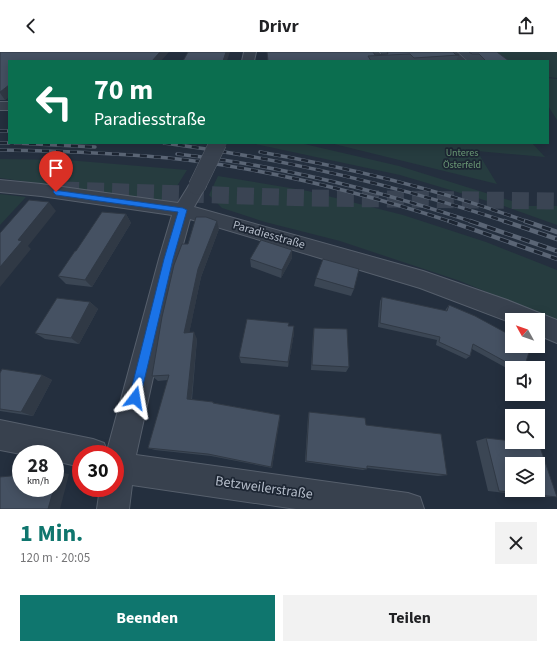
<!DOCTYPE html>
<html lang="de">
<meta charset="utf-8">
<style>
:root{--surface:#fff;--page:#f2f2f2;--text:#202124;--muted:#757577;--accent:#0f766e}
body{margin:0;font-family:"Source Sans 3",sans-serif;background:var(--page);color:var(--text);height:100vh;display:flex;flex-direction:column;font-size:15px;white-space:nowrap}
*{box-sizing:border-box;margin:0}
p{font-size:13px;color:var(--muted)}
.icon{flex:none;width:22px;height:22px;fill:none;stroke:currentColor;stroke-width:2;stroke-linecap:round;stroke-linejoin:round}
.map{position:relative;height:457px;overflow:hidden}
.details{display:flex;flex-direction:column;background:var(--surface);flex:1}
.details>*{flex:none}
.top-card{position:absolute;left:8px;top:8px;width:541px;height:84px;border-radius:0px;box-shadow:0 2px 10px #0003;background:#0b6e4f;color:#fff;overflow:hidden}
.needle{width:26px;rotate:310deg}
.fabs{position:absolute;left:505px;top:261px;display:grid;gap:8px}
.fabs a{display:grid;place-items:center;width:40px;height:40px;border-radius:0px;background:var(--surface);box-shadow:0 2px 10px #0003;font-size:20px}
.speed{position:absolute;left:12px;top:393px;display:flex;gap:8px;font-size:20px;font-weight:700;text-align:center}
.speed>*{display:grid;place-content:center;width:52px;height:52px;border-radius:50%;background:var(--surface);box-shadow:0 2px 10px #0003;line-height:1}
.speed small{font-size:10px;font-weight:400}
.speed .limit{border:6px solid #d22;background:#fff;color:#111}
.pin{position:absolute;display:grid;place-items:center;width:34px;height:34px;color:#fff;margin:-41px -17px;border-radius:50% 50% 50% 0;rotate:-45deg;box-shadow:0 0 4px #0007}
.pin .icon{rotate:45deg}
.me{position:absolute;width:44px;margin:-22px;rotate:14deg;stroke-linejoin:round;filter:drop-shadow(0 0 3px #0008)}
.turn{display:flex;align-items:center;gap:14px;height:84px;padding:0 20px;font-size:18px}
.turn .icon{width:52px;height:52px;stroke-width:2.5}
.turn b{display:block;font-size:28px;line-height:34px}
.round{display:grid;place-items:center;flex:none;width:42px;height:42px;border-radius:0px;background:var(--page)}
.summary{display:flex;align-items:center;justify-content:space-between;height:68px;padding:0 20px}
h1{font-size:24px;font-weight:700;line-height:30px;color:var(--accent)}
.primary-button{display:flex;gap:8px;margin-top:auto;padding:8px 20px}
.primary-button a{flex:1;height:46px;border-radius:0px;background:var(--accent);color:#fff;font-size:16px;font-weight:700;line-height:46px;text-align:center}
.primary-button a+a{background:var(--page);color:var(--text)}
header{display:flex;justify-content:space-between;align-items:center;height:52px;padding:0 20px;background:var(--surface);font-size:18px;font-weight:700}
.map>svg:first-child{display:block}
</style>
<header><svg class="icon" aria-label="back" viewBox="0 0 24 24"><path d="M15 5l-7 7 7 7"/></svg>Drivr<svg class="icon" aria-label="share" viewBox="0 0 24 24"><path d="M12 15V3M7 8l5-5 5 5M5 13v7h14v-7"/></svg></header>
<div class="map">
<svg width="557" height="457" viewBox="0 0 557 457">
<rect width="100%" height="100%" fill="#242f3e"/>
<path fill="#263c3f" d="M495,0h62v26l-9,-1v-16h-42z
M548,26l9,1v41l-9,-14z
M250,91h50l99,23 129,40h29v19l-53,-19 -104,-31z
M330,91h202l13,14 -68,-6 20,33z
M0,107l67,1 120,10 -20,32 -167,-24z
M218,124l90,15 95,24 83,27 71,28v51l-97,-40 -120,-40 -75,-19 -43,-14 -13,-13z
M0,142l26,3 -26,28z"/>
<g fill="none" stroke-linecap="round" stroke-linejoin="round">
<path stroke="#3a4453" stroke-width="17" stroke-dasharray="17 8" stroke-linecap="butt" d="M62,138l248,8 247,3"/>
<g stroke="#565f6c" stroke-width="2">
<path id="minor" d="M244,0h12l-2,9h-12z
M367,0h12l6,9h-12z
M444,0h13l10,9h-13z
M0,50h9v8h-9z
M0,128l41,4 137,19 13,-21 6,-2 6,2 3,4 -12,21 229,64 84,29 50,20v23l-19,-8v-15h-26v3l-92,-35 -230,-69 -11,40 -43,196 272,38 12,4 4,12h-128l-164,-24 -3,24h-32l3,-21h15v-34h-34v13l-26,-6v-7h-34l-21,-4v-30l93,19 11,4 3,8 52,-192 13,-44 -131,-19 -41,-4z"/>
</g>
<use href="#minor" fill="#38414e" fill-rule="evenodd"/>
<g stroke="#5a6575" stroke-width="3.5">
<path id="rail-far1" d="M0,79h9
M0,91h9
M15,91l80,4
M164,91c117,15 231,42 343,79
M0,98c62,1 125,3 187,10 90,11 179,34 265,62
M260,100c91,16 181,38 268,70
M177,102c100,11 200,36 296,68"/>
</g>
<g stroke="#5a6575" stroke-width="4.5">
<path id="rail" d="M449,169l108,38
M470,169l87,30
M504,169l53,18
M525,169l32,11"/>
</g>
<use href="#rail-far1" stroke="#1d2633" stroke-width="2.5" stroke-dasharray="7" stroke-linecap="butt"/>
<use href="#rail" stroke="#1d2633" stroke-width="3" stroke-dasharray="9" stroke-linecap="butt"/>
<g stroke="#565f6c" stroke-width="18" stroke-linecap="butt">
<path id="minor-bridge" d="M197,134l21,-43"/>
</g>
<use href="#minor-bridge" stroke="#38414e" stroke-width="17"/>
</g>
<path fill="#3b4654" d="M0,0l9,9v36l-4,3h-5z
M380,0h73l3,3h3l-3,6h-189l115,-7z
M458,0h39l12,9h-41z
M126,162l5,9 -39,64 -26,-3 -8,-8 18,-25z
M219,177l-18,48 -12,56 8,6 -5,61 21,2 1,1 66,12 -8,53 -61,-12 -56,-6 -7,-2 20,-68 -10,1 -6,-5 36,-132z
M292,198v8l-11,20 -30,-11 -1,-8z
M316,226l38,11 -3,7 -37,-10z
M382,245l63,14 1,-2 3,-4 75,63h-12v3l-40,-22 -2,7 -4,3 -30,-14 1,-5 -59,-13 2,-26z
M90,250l8,7 -19,35 -34,-5 -10,-6z
M288,274l6,7 -6,34 -47,-4 -2,-6z
M314,276l35,39 -3,5 -35,-2 2,-36z
M0,321l42,2 10,5 -19,36 -33,-5z
M309,360l57,13 81,50 -9,1 -71,-8v1l-4,1 -58,-8 3,-46z
M486,386l71,59h-15l-54,-6 -12,-50z"/>
<path fill="#303945" d="M160,0h9l-8,9h-9z
M226,0h4l-3,9h-4z
M9,33v12l-4,3 -5,-7v-1z
M49,150l7,9 -28,35 3,3 -31,38v-20l18,-27z
M126,162l5,9 -39,64 -7,-7z
M217,169l2,8 -18,48 -13,62 -4,-6 14,-64z
M292,198v8l-11,20 1,-8z
M90,250l8,7 -19,35 -8,-6z
M294,274v7l-6,34v-5z
M194,280l3,7 -6,64 -4,-4z
M42,323l10,5 -19,36 -12,-4z
M280,363v4l-8,49 -1,-1z
M58,420l11,2 -9,35h-12l6,-21h1v-3z"/>
<path fill="#455162" stroke="#303945" fill-rule="evenodd" d="M0,0h160l-8,9h-143v24l-9,7z
M188,0h38l-3,9h-40z
M267,0h106l2,3 13,-1 -1,-2h66l3,3h3l-45,3 -4,-4 -42,2 3,5h-103z
M469,0h28l12,9h-23l-7,-7h-7z
M29,148l20,2 -31,38 4,1 -22,26v-34z
M102,160l24,2 -41,66 -27,-4 17,-25h1z
M196,165h10l11,4 -19,48 -14,64 10,-1 -7,67 26,3v1l67,12 -9,52 -63,-13 -60,-6 21,-73 -17,1 10,-59 12,-52 8,-21h6z
M261,188l31,10 -10,20 -32,-11z
M323,207l36,10 -5,20 -38,-11z
M382,245l65,14 2,-6 26,11 37,20v10h19l-7,22h-7l-44,-24 -3,12 -31,-14 1,-5 -60,-14z
M57,246l33,4 -19,36 -36,-5z
M247,267l42,4 -1,3h6l-6,36 -49,-5z
M314,276l33,1 2,38 -37,-2z
M2,317l40,6 -21,37 -21,-3v-36z
M309,360l56,6 1,7 75,9 6,41 -80,-9v3l-61,-8z
M486,386l26,3v1h12l15,2 18,53 -58,-6zM512,412h26v26h-26z
M58,420l-3,13v-12z
M21,423v13h33l-6,21h-48v-32z"/>
<path fill="#1a73e8" stroke="#114b97" d="M54,138l129,18 4,2 -14,49 -33,139 -1,4 -4,1 -4,-1 -2,-4 35,-139 14,-47 -122,-17 -3,-3z"/>
<g text-anchor="middle" dominant-baseline="central" stroke-width="3.5" stroke-linejoin="round" paint-order="stroke">
<g font-size="10" fill="#6b9a76" stroke="#1d2633">
<text x="462" y="101">Unteres<tspan x="462" dy="12">Österfeld</tspan></text>
</g>
<g font-size="12" fill="#b4bcc9" stroke="#1d2633">
<text transform="translate(269 183) rotate(16)">Paradiesstraße</text>
</g>
<g font-size="14" fill="#b4bcc9" stroke="#1d2633">
<text transform="translate(264 436) rotate(8)">Betzweilerstraße</text>
</g>
</g>
</svg>
<div class="fabs">
<a><svg class="needle" viewBox="-14 -14 28 28"><path d="M0-13l5 13h-10z" fill="#e53935"/><path d="M0 13l5-13h-10z" fill="#757577"/></svg></a>
<a><svg class="icon" aria-label="sound" viewBox="0 0 24 24"><path d="M4 9h4l5-4v14l-5-4H4zM17 9q2 3 0 6"/></svg></a>
<a><svg class="icon" aria-label="search" viewBox="0 0 24 24"><circle cx="10" cy="10" r="6"/><path d="M15 15l6 6"/></svg></a>
<a><svg class="icon" aria-label="layers" viewBox="0 0 24 24"><path d="M12 4l9 5-9 5-9-5zM3 14l9 5 9-5"/></svg></a>
</div>
<div class="speed"><div>28<small>km/h</small></div><div class="limit">30</div></div>
<div class="pin" style="left:56px;top:140px;background:#d93025"><svg class="icon" aria-label="arrive" viewBox="0 0 24 24"><path d="M6 21V4h12l-3 4 3 4H6"/></svg></div>
<svg class="me" style="left:135px;top:346px" viewBox="-20 -20 40 40"><path d="M0-17L14 15 0 8-14 15z" fill="#1a73e8" stroke="#fff" stroke-width="4"/></svg>
<div class="top-card">
<div class="turn"><svg class="icon" aria-label="left" viewBox="0 0 24 24"><path d="M17 20v-9H6M10 6l-5 5 5 5"/></svg><div><b>70 m</b>Paradiesstraße</div></div>
</div>
</div>
<section class="details">
<div class="summary"><div><h1>1 Min.</h1><p>120 m · 20:05</p></div><a class="round"><svg class="icon" aria-label="close" viewBox="0 0 24 24"><path d="M6 6l12 12M18 6L6 18"/></svg></a></div>
<div class="primary-button"><a>Beenden</a><a>Teilen</a></div>
</section>
